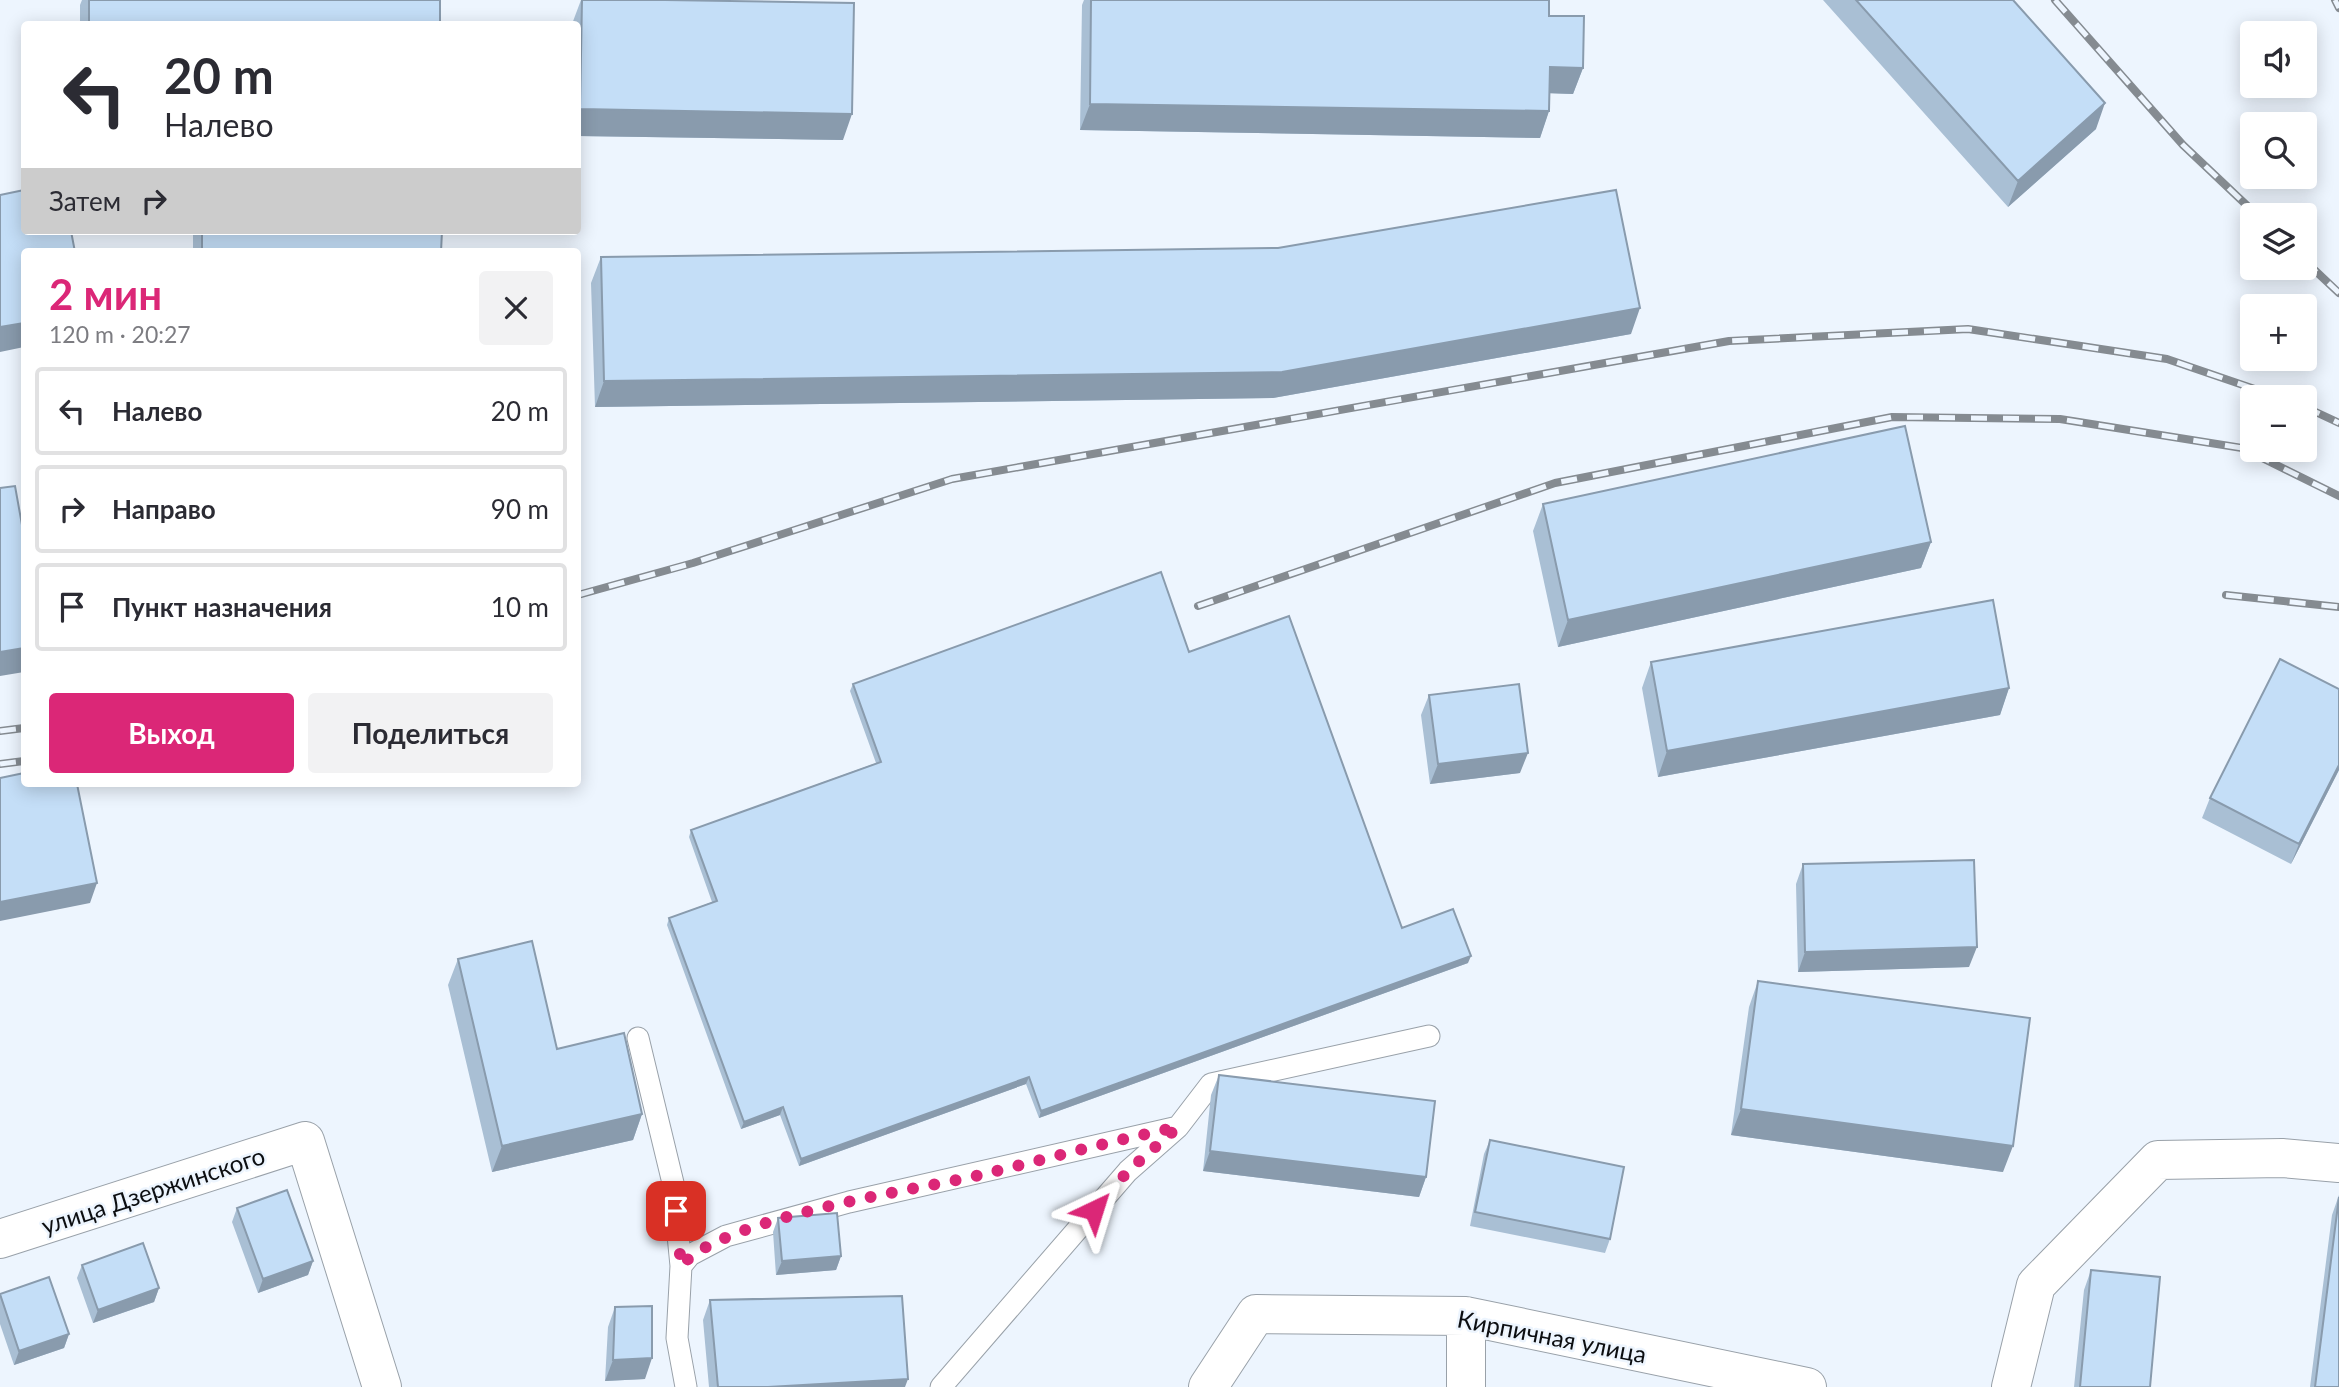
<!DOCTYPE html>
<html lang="ru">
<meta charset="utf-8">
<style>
:root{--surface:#fff;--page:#f2f2f3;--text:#2b2b33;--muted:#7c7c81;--line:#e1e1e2;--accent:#db2777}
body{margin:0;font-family:Lato,sans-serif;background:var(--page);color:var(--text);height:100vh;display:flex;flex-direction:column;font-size:26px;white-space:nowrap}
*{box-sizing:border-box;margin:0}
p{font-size:23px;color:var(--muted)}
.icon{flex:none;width:38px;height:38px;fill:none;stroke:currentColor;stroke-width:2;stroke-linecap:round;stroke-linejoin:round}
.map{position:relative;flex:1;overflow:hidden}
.sheet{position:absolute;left:21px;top:248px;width:560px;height:539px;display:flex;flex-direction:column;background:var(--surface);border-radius:7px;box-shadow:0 4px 18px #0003}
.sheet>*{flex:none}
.banner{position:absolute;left:21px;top:21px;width:560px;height:214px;border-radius:7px;box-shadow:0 4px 18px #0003;background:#fff;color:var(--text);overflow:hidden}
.tools{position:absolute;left:2240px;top:21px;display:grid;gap:14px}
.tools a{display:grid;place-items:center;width:77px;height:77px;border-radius:7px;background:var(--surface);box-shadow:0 4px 18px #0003;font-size:35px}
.pin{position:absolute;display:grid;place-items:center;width:60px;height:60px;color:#fff;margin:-30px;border-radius:14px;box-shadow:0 4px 10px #0006}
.me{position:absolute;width:77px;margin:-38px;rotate:41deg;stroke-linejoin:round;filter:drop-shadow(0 0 5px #0008)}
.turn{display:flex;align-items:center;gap:24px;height:147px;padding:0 28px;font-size:32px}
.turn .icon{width:91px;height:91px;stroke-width:2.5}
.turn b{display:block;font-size:49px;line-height:60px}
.then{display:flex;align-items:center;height:66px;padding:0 28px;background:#0003;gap:14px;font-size:26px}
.round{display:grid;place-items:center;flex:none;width:74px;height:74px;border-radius:7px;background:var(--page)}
.overview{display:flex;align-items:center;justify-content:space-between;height:119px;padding:0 28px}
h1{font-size:42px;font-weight:700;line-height:52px;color:var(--accent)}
.button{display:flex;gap:14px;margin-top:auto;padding:14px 28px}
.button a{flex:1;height:80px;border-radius:7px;background:var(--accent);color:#fff;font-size:28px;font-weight:700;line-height:80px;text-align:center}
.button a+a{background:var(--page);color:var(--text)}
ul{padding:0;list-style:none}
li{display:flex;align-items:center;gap:21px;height:88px;margin:0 14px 10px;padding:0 14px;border:4px solid var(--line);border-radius:7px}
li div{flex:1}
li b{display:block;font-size:26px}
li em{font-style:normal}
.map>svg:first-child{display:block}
</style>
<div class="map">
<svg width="2339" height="1387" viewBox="0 0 2339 1387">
<rect width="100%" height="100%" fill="#edf5fe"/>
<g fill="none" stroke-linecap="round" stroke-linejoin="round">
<g stroke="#99a1a9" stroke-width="23">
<path id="service" d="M638,1038l35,145 8,83
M686,1387l-9,-49 4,-72 9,-11 36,-19 123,-34 329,-75
M941,1387l187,-216 50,-44 33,-43 218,-48"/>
</g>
<g stroke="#99a1a9" stroke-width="40">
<path id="minor" d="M0,1239l305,-98 77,246
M1208,1387l48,-73 210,2 341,71
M1466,1387v-71
M2011,1387l25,-102 122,-125 124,-2 57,5"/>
</g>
<use href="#service" stroke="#fff" stroke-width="21"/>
<use href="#minor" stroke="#fff" stroke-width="38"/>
<g stroke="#858b91" stroke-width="8">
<path id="rail" d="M2055,0l128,145 74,70
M2335,0l4,8
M2305,261l34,32
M2305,407l34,16
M578,595l115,-32 259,-84 777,-138 239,-12 199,30 111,38
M2226,595l113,12
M1198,606l357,-123 337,-66 168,2 182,29 97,48
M0,731l24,-3
M0,764l24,-3"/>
</g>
<use href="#rail" stroke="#edf5fe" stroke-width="5" stroke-dasharray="16" stroke-linecap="butt"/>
</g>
<path fill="#a9bfd4" d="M82,0h358v24h-360v-19z
M581,0l262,140 -265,-4v-112h-6z
M1084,0h465v16l34,52 -10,26 -23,-1 -1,18 -9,27 -460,-8 2,-125z
M1823,0h190l83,129 -88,78z
M193,231h249l-1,21h-248z
M601,257l1030,77 -358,64 -678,9 -4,-124z
M1543,504l388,38 -10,26 -363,79 -25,-116z
M1189,652l213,276 66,35 -429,155 -13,-34 -227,82 -19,-51 -39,14 -74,-204 2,-7 43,-16 -23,-65 2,-7 185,-67 -26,-72 3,-7z
M1651,662l358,26 -9,27 -342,62 -16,-89z
M1429,695l91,78 -90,11 -9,-69z
M2339,770l-48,94 -89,-46 8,-20z
M1803,864l166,103 -171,5 -2,-88z
M458,959l99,90 85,65 -9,26 -141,32 -44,-187z
M1758,981l245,191 -272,-37 18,-128z
M1219,1075l207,102 -7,20 -216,-26 8,-76z
M1490,1140l120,99 -5,14 -135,-27 14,-72z
M2339,1195v192h-29l22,-172z
M237,1208l76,53 -5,14 -50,18 -26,-71z
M778,1218l63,38 -5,14 -60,5 -3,-43z
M82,1265l77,23 -5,14 -61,21 -16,-45z
M2091,1270l59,117h-76l10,-97z
M0,1294l69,40 -5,14 -50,17 -14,-41z
M710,1300l195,87h-196l-6,-67z
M615,1307l30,72 -40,2 3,-54z"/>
<path fill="#899bad" d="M1550,67l33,1 -10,26 -32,-1z
M2105,103l-9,26 -88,78 10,-26z
M1090,104l459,7 -9,27 -460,-8z
M580,109l272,5 -9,26 -265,-4v-20z
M1640,308l-9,26 -358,64 -678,9 9,-26z
M24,323v24l-24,5v-25z
M1931,542l-10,26 -363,79 10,-27z
M24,648v24l-24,4v-24z
M2009,688l-9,27 -342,62 9,-26z
M1528,753l-8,20 -90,11 8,-20z
M2339,765v5l-48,94 8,-20z
M97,883l-7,20 -90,18v-19z
M1977,947l-8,20 -171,5 7,-20z
M1471,956l-3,7 -429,155 2,-7z
M1029,1077l-3,7 -227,82 2,-7z
M783,1107l-3,8 -39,14 3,-7z
M1741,1109l272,37 -10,26 -272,-37z
M642,1114l-9,26 -141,32 10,-26z
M1210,1151l216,26 -7,20 -216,-26z
M841,1256l-5,14 -60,5 6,-14z
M313,1261l-5,14 -50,18 5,-14z
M159,1288l-5,14 -61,21 5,-13z
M69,1334l-5,14 -50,17 5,-14z
M652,1358l-7,21 -40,2 8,-21z
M908,1379l-3,8h-137z"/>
<path fill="#c4def7" stroke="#899bad" stroke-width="2" d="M89,0h351v24h-351z
M582,0h83l189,3 -2,111 -272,-5z
M1091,0h458v16h35l-1,52 -33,-1 -1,44 -459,-7z
M1856,0h157l92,103 -87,78z
M24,190v41h47l4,21h-51v71l-24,4v-132z
M1616,190l24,118 -358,64 -678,9 -3,-124 677,-9z
M202,231h240l-1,21h-239z
M1905,426l26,116 -363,78 -25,-116z
M15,486l9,50v112l-24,4v-164z
M1161,572l28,80 100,-36 113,312 51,-19 18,47 -430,155 -12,-34 -228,82 -18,-52 -39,15 -75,-204 48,-17 -26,-71 190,-68 -28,-78z
M1993,600l16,88 -342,63 -16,-89z
M2280,659l59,30v76l-40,79 -89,-46z
M1519,684l9,69 -90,11 -9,-69z
M24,773v11h53l20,99 -97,19v-124z
M1974,860l3,87 -172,5 -2,-88z
M532,941l25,108 67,-16 18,81 -140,32 -44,-187z
M1758,981l272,37 -17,128 -272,-37z
M1219,1075l216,26 -9,76 -216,-26z
M1490,1140l134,27 -14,72 -135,-27z
M287,1190l26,71 -50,18 -26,-71z
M2339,1197v190h-24z
M837,1213l4,43 -59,5 -4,-43z
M143,1243l16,45 -61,22 -16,-45z
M2091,1270l69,7 -10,110h-70z
M49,1277l20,57 -50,17 -19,-57z
M902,1296l6,83 -140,8h-50l-8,-87z
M652,1306v52l-39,2 2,-53z"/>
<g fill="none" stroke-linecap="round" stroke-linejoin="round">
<path stroke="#db2777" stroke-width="12" stroke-dasharray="0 21.6" d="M676,1211l5,55c43,-49 230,-75 299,-91 66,-16 131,-34 198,-48l-50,44 -34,39"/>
</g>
<g text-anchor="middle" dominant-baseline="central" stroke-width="5" stroke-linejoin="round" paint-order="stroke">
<g font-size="24" fill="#0c0e11" stroke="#edf5fe">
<text transform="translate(153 1190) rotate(-18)">улица Дзержинского</text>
<text transform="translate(1552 1336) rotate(11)">Кирпичная улица</text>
</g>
</g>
</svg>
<div class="tools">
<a><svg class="icon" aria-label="sound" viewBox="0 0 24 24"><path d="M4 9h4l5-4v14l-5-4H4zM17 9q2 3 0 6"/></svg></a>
<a><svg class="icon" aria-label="search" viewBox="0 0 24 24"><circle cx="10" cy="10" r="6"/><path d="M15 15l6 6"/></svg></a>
<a><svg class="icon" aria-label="layers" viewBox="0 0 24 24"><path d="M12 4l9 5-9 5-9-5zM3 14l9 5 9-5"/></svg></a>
<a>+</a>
<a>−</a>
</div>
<div class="pin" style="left:676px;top:1211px;background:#d93025"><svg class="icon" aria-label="arrive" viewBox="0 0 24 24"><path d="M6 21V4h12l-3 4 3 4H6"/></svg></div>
<svg class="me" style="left:1094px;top:1210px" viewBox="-20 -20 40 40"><path d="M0-17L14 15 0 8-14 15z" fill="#db2777" stroke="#fff" stroke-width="4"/></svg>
<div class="banner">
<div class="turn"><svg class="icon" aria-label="left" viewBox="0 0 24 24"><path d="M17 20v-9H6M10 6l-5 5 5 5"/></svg><div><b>20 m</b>Налево</div></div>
<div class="then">Затем<svg class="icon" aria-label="right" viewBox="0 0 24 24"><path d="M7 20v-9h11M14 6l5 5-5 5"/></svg></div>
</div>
<section class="sheet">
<div class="overview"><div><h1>2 мин</h1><p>120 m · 20:27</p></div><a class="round"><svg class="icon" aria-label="close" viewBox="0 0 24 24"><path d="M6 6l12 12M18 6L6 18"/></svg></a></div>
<ul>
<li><svg class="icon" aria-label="left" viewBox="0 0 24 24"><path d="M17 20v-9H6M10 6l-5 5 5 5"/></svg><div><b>Налево</b></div><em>20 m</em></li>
<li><svg class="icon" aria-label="right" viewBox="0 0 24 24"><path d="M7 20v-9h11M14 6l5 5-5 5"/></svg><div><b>Направо</b></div><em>90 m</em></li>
<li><svg class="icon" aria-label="arrive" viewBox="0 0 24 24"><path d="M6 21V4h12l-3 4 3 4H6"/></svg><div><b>Пункт назначения</b></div><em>10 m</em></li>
</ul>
<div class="button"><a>Выход</a><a>Поделиться</a></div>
</section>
</div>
